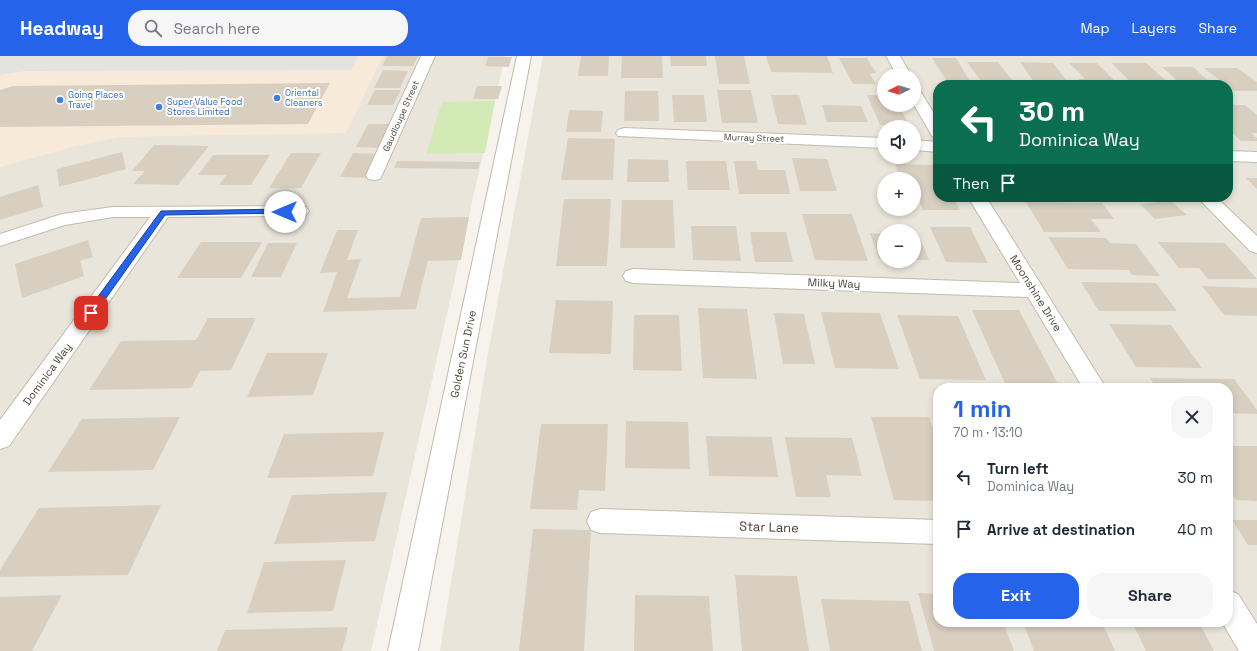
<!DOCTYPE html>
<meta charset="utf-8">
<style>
:root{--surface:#fff;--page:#f6f6f7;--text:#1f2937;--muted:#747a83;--accent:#2563eb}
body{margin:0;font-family:"Space Grotesk",sans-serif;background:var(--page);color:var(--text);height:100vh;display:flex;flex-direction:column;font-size:15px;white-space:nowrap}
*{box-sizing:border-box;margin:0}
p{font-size:13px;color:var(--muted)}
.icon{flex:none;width:22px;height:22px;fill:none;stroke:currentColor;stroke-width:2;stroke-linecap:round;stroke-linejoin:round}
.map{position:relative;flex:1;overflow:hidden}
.drawer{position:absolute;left:933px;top:327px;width:300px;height:244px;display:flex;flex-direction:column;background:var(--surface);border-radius:16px;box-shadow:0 2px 6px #0003}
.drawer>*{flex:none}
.top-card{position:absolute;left:933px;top:24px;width:300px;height:122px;border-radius:16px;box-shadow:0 2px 6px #0003;background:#0b6e4f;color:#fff;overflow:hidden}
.needle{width:26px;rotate:265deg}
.fabs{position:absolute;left:877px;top:12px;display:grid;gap:8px}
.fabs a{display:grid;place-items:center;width:44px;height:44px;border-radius:50%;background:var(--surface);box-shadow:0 2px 6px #0003;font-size:20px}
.pin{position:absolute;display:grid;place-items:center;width:34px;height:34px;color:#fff;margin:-17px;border-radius:8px;box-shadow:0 2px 6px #0006}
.me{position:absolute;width:44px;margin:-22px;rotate:270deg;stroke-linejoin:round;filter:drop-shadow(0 0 3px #0008)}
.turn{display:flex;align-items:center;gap:14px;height:84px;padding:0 20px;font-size:18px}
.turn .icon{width:52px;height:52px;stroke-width:2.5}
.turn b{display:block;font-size:28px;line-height:34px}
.then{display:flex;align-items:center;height:38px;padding:0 20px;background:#0003;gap:8px;font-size:15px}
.round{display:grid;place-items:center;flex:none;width:42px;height:42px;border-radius:16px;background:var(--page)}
.overview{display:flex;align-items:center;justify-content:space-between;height:68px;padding:0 20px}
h1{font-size:24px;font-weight:800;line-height:30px;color:var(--accent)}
.button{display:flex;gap:8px;margin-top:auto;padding:8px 20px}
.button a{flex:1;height:46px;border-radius:16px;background:var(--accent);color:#fff;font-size:16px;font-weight:800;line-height:46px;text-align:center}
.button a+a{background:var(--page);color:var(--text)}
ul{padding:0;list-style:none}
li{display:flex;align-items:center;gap:12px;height:52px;padding:0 20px}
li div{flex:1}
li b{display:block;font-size:15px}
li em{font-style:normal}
header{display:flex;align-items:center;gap:24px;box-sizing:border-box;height:56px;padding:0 20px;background:var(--accent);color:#fff}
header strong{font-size:19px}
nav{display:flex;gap:22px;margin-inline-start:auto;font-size:14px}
.search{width:280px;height:36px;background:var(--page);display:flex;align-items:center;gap:10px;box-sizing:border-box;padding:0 14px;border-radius:16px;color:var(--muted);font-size:15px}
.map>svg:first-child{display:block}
</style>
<header>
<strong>Headway</strong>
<div class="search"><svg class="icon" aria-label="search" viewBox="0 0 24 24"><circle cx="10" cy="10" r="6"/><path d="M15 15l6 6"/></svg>Search here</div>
<nav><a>Map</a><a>Layers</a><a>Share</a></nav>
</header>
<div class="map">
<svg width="1257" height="595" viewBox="0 0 1257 595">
<rect width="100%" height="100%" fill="#f6f3ec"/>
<path fill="#eae5da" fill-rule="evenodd" d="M0,0h505l-134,595h-371z
M543,0h714v595h-817l47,-292zM884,19h30v30h-30zM938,29h290v112h-290zM884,71h30v30h-30zM884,123h30v30h-30zM884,175h30v30h-30zM938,332h290v234h-290z"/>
<path fill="#f7ead8" d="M0,0h383l-37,77 -226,4 -44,9 -76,21z"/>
<path fill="#d2eab5" d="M495,45l-10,52 -59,1 16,-52z"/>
<path fill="#e5e3e0" d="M0,0h358l-7,14 -326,1 -25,4z"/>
<path fill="#d8cfc1" d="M387,0h31l-5,10h-31z
M581,0h28l-1,20h-30z
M622,0h40l1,22h-42z
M670,0h36l1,10h-36z
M715,0h29l6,28h-31z
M766,0h61l6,17 -62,-1z
M488,1h24l-3,10 -24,-1z
M839,2h28l9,15 -6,1 6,10h-23z
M932,2h24l14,23 -24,-1z
M967,6h31l18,23h-32z
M1020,6l33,1 17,22h-34z
M1069,7h28l22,22h-35l-6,-6h7z
M1111,7h35l25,22h-37z
M1162,11h31l20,18h-31z
M1204,12h33l20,14v9h-23z
M383,14l25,1 -8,17h-26z
M330,27l-22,41 -308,3v-37l13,-4z
M477,30h25l-4,13h-25z
M375,34h26l-8,15h-26z
M717,34h34l7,33h-36z
M625,35h33l1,30h-35z
M672,39h32l3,27h-33z
M771,39h28l8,30 -29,-1z
M867,39h17v10h15l10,20h-29z
M822,49l39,1 7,16h-41z
M1228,49h17l12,10v18h-6l6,5v3h-16l-13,-12z
M569,54l34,1 -2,21h-35z
M368,68h24l-11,24 -25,-1z
M568,82l47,1 -2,41h-52z
M154,89l55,1 -31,39 -45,-1 12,-13h-13z
M122,96l4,17 -67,18 -2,-18z
M291,97h30l-20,35h-32z
M353,97l24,1 -11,24 -26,-1z
M213,99h57l-19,30h-32l7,-10h-28z
M792,102l35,1 10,32h-37z
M628,103l40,1 1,22h-42z
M397,105l83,1 -2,7 -84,-1z
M686,105h40l4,29h-42z
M734,105h22l2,9h27l5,24h-51z
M895,108l42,1 1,2v30h15l7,13h-37l-8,-18h6l-4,-9h-3v-4h-13z
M1246,122h11v11z
M38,129l5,22 -43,13v-23z
M564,143h47l-4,67h-51z
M622,144h51l2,48h-55z
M1171,145l16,14 -32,4 -15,-15z
M1026,146l76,1 12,16h-23l10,13h-57z
M802,158h50l16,47 -53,-1z
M469,161l-8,43 -33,1 -12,48 -93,3 14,-40 -17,1 17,-43h21l-11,30 14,-1 -14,39 53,-1 21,-79z
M691,170h45l5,35 -48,-1z
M930,171h40l18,36 -42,-1z
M750,176h36l7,30h-38z
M870,177l14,1v25h-5z
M914,178h4l11,26h-15z
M1048,181l58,1 4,5 26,1 24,32 -28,-1 -4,-5 -60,-1z
M88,184l5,17 -13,4 4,15 -62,22 -7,-34z
M201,186h61l-21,36h-64z
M1158,186l67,1 32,36h-49l-9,-11h-20z
M268,187h29l-16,34h-30z
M1081,226l75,1 21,28h-78z
M1202,230l55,2v28l-33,-1z
M556,244l57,1 -2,53 -62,-1z
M698,252l49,1 10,70 -54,-1z
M972,254h47l41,78h-53z
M821,256l59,1 19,56 -64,-1z
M774,257l30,1 11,50h-32z
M634,259h45l3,56 -49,-1z
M897,259l61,1 28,64 -66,-1z
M208,262h48l-25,52 -31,1 -9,17 -102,2 32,-49 75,-1z
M1109,268l62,1 31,43 -66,-1z
M267,297h61l-15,42 -66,2z
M1150,322l84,1 23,31v4l-29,-1v-25h-72z
M180,361l-27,53 -105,2 34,-53z
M871,361h58l9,26v58l-44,-1z
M626,365l62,1 2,47 -65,-1z
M541,368h67l-3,67 -26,-1 -2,20 -47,-1z
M384,376l-11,44 -106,2 17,-44z
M706,380l66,1 6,40 -69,-1z
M785,381l67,1 10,38 -36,-1 5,22h-35z
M1228,390h29v55l-21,-1 -8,-12z
M387,436l-12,49 -101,3 18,-49z
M161,449l-33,70 -128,2v-7l39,-62z
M1232,464h25v25h-9z
M533,473l58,1 -7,121h-65z
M346,504l-13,51 -86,2 17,-51z
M735,519l62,1 12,75h-67z
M918,537l20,1v28h65l11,29h-80z
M62,539l-30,56h-32v-54z
M635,539l74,1 4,55h-79z
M821,543l88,2 13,50h-92z
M1023,566h79l13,29h-81z
M1132,566h67l15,29h-68z
M348,571l-6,24h-125l8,-21z"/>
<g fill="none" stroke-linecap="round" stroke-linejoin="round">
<g stroke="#c2bbae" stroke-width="2">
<path id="street" d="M421,0h14l-53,119 -2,4 -6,1 -6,-1 -2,-4z
M517,0h14l-113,595h-30z
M886,0h14l11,19h-14z
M914,32l5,1 19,31v18l-6,-2 -18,-31z
M624,72l260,10v10l-266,-12 -2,-3 2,-3z
M914,84l24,2v10l-24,-2z
M1228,95l29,1v10l-29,-1z
M968,141h18l120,191h-23l-55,-91 -395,-14 -7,-2 -3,-5 3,-5 7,-2 387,14z
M1197,141h19l41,39v17l-7,-2z
M300,150l6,1 3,4 -3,4 -6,1 -132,1 -159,229 -9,3v-29l150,-203h-37l-48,8 -65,21v-12l62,-20 51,-7z
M600,453l338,11v24l-338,-11 -9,-3 -4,-9 4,-9z
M1228,534l10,4 19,30v27h-18l-17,-29h6z"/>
</g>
<use href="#street" fill="#fff" fill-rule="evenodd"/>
</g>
<path fill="#2563eb" stroke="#184099" d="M285,153l2,1v3l-122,2 -71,100 -3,1 -5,-3 75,-102z"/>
<g fill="#3f7fe0" stroke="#fff" stroke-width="1.5">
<circle cx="277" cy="42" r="4"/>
<circle cx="60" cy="44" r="4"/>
<circle cx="159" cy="51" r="4"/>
</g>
<g text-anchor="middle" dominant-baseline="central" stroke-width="4" stroke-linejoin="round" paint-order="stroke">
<g font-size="9" fill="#366cbe" stroke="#fff" text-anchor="start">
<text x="285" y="37">Oriental<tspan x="285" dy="10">Cleaners</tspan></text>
<text x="68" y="39">Going Places<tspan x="68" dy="10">Travel</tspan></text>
<text x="167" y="46">Super Value Food<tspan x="167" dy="10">Stores Limited</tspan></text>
</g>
<g font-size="9" fill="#4b4439" stroke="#fff">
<text transform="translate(401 60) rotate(-66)">Gaudloupe Street</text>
<text transform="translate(754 82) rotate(2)">Murray Street</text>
</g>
<g font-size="11" fill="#4b4439" stroke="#fff">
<text transform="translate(834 227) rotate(2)">Milky Way</text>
<text transform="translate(1036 237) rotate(58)">Moonshine Drive</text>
<text transform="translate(463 298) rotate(-78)">Golden Sun Drive</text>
<text transform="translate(47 318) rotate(-54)">Dominica Way</text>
</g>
<g font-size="13" fill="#4b4439" stroke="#fff">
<text transform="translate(769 471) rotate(2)">Star Lane</text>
</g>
</g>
</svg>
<div class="fabs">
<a><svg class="needle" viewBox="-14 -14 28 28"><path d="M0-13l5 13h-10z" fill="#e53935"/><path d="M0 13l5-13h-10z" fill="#747a83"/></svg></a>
<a><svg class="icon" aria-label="sound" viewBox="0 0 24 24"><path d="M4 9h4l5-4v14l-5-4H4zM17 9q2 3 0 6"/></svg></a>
<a>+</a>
<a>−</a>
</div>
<div class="pin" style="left:91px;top:257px;background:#d93025"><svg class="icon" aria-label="arrive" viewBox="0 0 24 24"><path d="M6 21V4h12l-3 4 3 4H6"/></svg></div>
<svg class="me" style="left:285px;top:156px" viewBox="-20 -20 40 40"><circle r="19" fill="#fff"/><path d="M0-13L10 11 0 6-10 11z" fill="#2563eb"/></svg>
<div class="top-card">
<div class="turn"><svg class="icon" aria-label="left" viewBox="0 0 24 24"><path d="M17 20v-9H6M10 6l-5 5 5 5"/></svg><div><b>30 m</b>Dominica Way</div></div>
<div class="then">Then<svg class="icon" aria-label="arrive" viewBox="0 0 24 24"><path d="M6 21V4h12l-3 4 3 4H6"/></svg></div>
</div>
<section class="drawer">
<div class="overview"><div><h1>1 min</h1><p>70 m · 13:10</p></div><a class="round"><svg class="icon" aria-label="close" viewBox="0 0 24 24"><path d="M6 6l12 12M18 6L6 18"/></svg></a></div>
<ul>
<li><svg class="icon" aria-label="left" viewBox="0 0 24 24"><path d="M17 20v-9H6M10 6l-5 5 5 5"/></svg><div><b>Turn left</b><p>Dominica Way</p></div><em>30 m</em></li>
<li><svg class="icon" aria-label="arrive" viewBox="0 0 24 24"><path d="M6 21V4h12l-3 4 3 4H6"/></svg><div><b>Arrive at destination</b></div><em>40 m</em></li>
</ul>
<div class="button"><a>Exit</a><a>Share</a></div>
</section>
</div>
